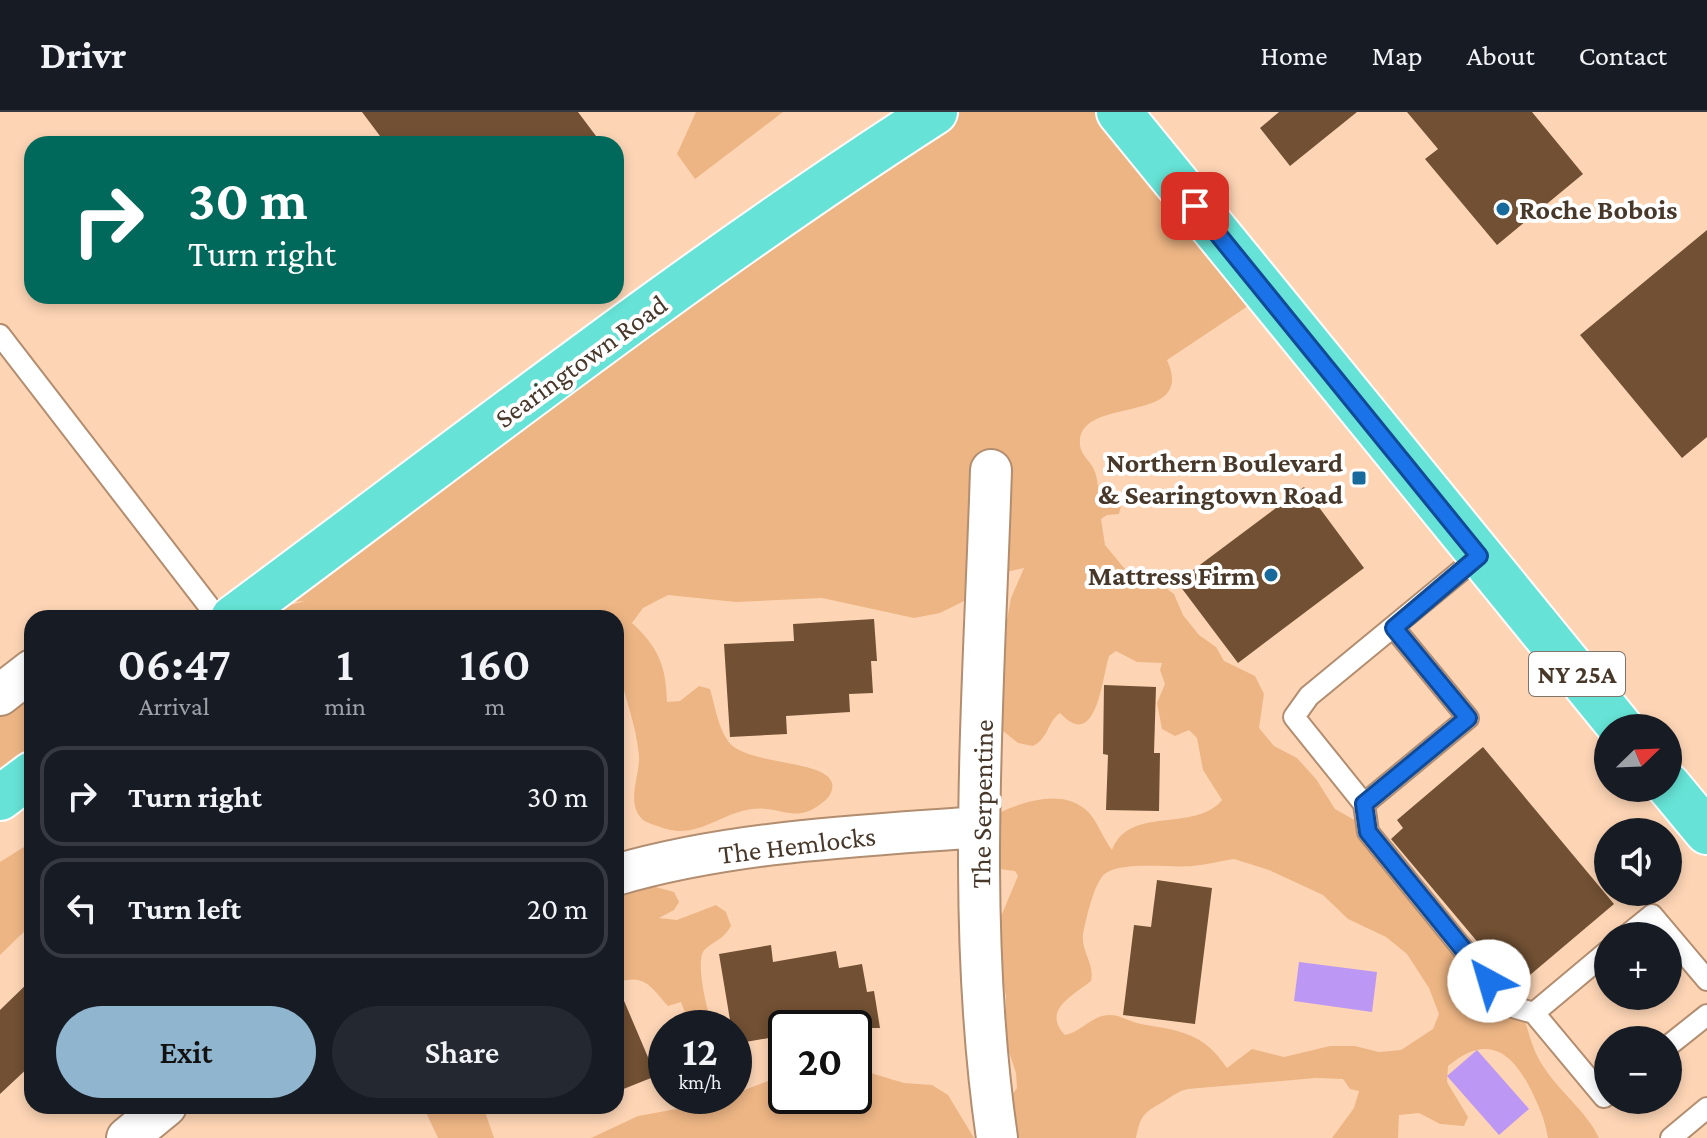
<!DOCTYPE html>
<meta charset="utf-8">
<style>
:root{--surface:#171b24;--page:#242831;--text:#f1f3f6;--muted:#9ea1a6;--line:#363941;--accent:#90b5ce}
body{margin:0;font-family:"Crimson Pro",serif;background:var(--page);color:var(--text);height:100vh;display:flex;flex-direction:column;font-size:30px;white-space:nowrap}
*{box-sizing:border-box;margin:0}
p{font-size:26px;color:var(--muted)}
.icon{flex:none;width:44px;height:44px;fill:none;stroke:currentColor;stroke-width:2;stroke-linecap:round;stroke-linejoin:round}
.map{position:relative;flex:1;overflow:hidden}
.drawer{position:absolute;left:24px;top:498px;width:600px;height:504px;display:flex;flex-direction:column;background:var(--surface);border-radius:24px;box-shadow:0 4px 12px #0003}
.drawer>*{flex:none}
.hud{position:absolute;left:24px;top:24px;width:600px;height:168px;border-radius:24px;box-shadow:0 4px 12px #0003;background:#00695c;color:#fff;overflow:hidden}
.needle{width:52px;rotate:67deg}
.controls{position:absolute;left:1594px;top:602px;display:grid;gap:16px}
.controls a{display:grid;place-items:center;width:88px;height:88px;border-radius:50%;background:var(--surface);box-shadow:0 4px 12px #0003;font-size:40px}
.speed{position:absolute;left:648px;top:898px;display:flex;gap:16px;font-size:40px;font-weight:700;text-align:center}
.speed>*{display:grid;place-content:center;width:104px;height:104px;border-radius:50%;background:var(--surface);box-shadow:0 4px 12px #0003;line-height:1}
.speed small{font-size:20px;font-weight:400}
.speed .limit{border:4px solid #111;border-radius:12px;background:#fff;color:#111}
.pin{position:absolute;display:grid;place-items:center;width:68px;height:68px;color:#fff;margin:-34px;border-radius:16px;box-shadow:0 4px 12px #0006}
.me{position:absolute;width:88px;margin:-44px;rotate:321deg;stroke-linejoin:round;filter:drop-shadow(0 0 6px #0008)}
.turn{display:flex;align-items:center;gap:28px;height:168px;padding:0 32px;font-size:36px}
.turn .icon{width:104px;height:104px;stroke-width:2.5}
.turn b{display:block;font-size:56px;line-height:68px}
.eta{display:flex;justify-content:space-evenly;align-items:center;height:136px;text-align:center}
.eta b{font-size:48px;font-weight:600;line-height:56px}
.cta{display:flex;gap:16px;margin-top:auto;padding:16px 32px}
.cta a{flex:1;height:92px;border-radius:48px;background:var(--accent);color:#111;font-size:32px;font-weight:600;line-height:92px;text-align:center}
.cta a+a{background:var(--page);color:var(--text)}
ul{padding:0;list-style:none}
li{display:flex;align-items:center;gap:24px;height:100px;margin:0 16px 12px;padding:0 16px;border:4px solid var(--line);border-radius:24px}
li div{flex:1}
li b{display:block;font-size:30px}
li em{font-style:normal}
header{display:flex;align-items:center;gap:48px;box-sizing:border-box;height:112px;padding:0 40px;background:var(--surface);border-bottom:2px solid var(--line)}
header strong{font-size:38px}
nav{display:flex;gap:44px;margin-inline-start:auto;font-size:28px}
.map>svg:first-child{display:block}
</style>
<header>
<strong>Drivr</strong>
<nav><a>Home</a><a>Map</a><a>About</a><a>Contact</a></nav>
</header>
<div class="map">
<svg width="1707" height="1026" viewBox="0 0 1707 1026">
<rect width="100%" height="100%" fill="#fdd5b5"/>
<path fill="#edb584" fill-rule="evenodd" d="M696,0h87l-88,67 -18,-25z
M935,0h184l147,182 -99,66c31,68 -91,33 -87,85 1,11 12,17 15,27 3,8 2,15 6,24l21,6 -3,12 -12,1 -6,4 4,26 24,29 22,3 23,17 9,21 16,20 17,12 8,14 31,15 9,18 -5,34 15,18 23,12 19,21 19,30 44,25 74,85 12,22 -8,13 4,11c15,4 37,5 47,18 19,26 18,60 37,86 16,24 42,43 54,69h-51c-3,-18 -9,-32 -17,-48 -20,-40 -45,-56 -83,-24l-1,16 21,35 -4,9 -24,-2 -21,-11 -20,2 -1,23h-66l22,-30 5,-17 -9,-2 -7,-10 -27,-1 -128,11c-9,2 -14,6 -22,11 -21,13 -25,12 -30,38h-152l1,-8 32,-42 -1,-15 -11,-33 1,-44 -10,-40 3,-35 19,-45 -3,-5c-26,-3 -49,-8 -61,-34 32,-19 96,-57 131,-28 12,10 17,28 27,41 17,-45 83,-17 110,-50l-19,-30 -6,-32 -8,-8 -14,6 -13,-7 -5,-26 8,-19 -5,-14 2,-7 -25,-1 -21,-11 -7,5c-7,21 -12,97 -49,57 -13,9 -11,25 -27,33l-15,-3 -20,-16 5,-85 8,-44 13,-30 -22,5 -34,26 -28,14 -26,5 -92,-20 -86,4 -68,-7 -25,13 -11,15c27,25 34,43 35,79l13,-1 19,-15 11,3c5,17 8,38 18,52 18,25 97,18 104,42 2,8 -4,16 -10,20 -27,22 -43,2 -70,6 -34,5 -56,32 -92,18 -5,-2 -13,-4 -17,-7 -18,-17 -3,-43 -4,-64 -3,-34 -16,-62 -22,-95 -3,-14 -1,-29 -1,-43h-36l-10,-8 -12,8h-293l10,-9 30,-8 -56,5zM1234,747l35,11 54,25 25,24 38,18 21,17 22,34 10,26 -6,15 -32,21 -22,2 -24,-6h-25l-46,11 -32,-8 -25,19c-24,-36 -47,-37 -86,-44 -10,-2 -21,-9 -31,-9 -19,0 -28,17 -45,20 -24,-25 9,-40 26,-54 4,-17 -10,-29 -8,-47 3,-14 11,-53 23,-61 18,-12 65,-5 86,-7 14,-1 28,-5 42,-7z
M32,563v93l-32,25v-94z
M32,730v82l-32,31v-93z
M616,758l21,12 37,10 5,10 -5,8 -15,8 18,2 39,-15 10,7 5,14c-10,17 -20,15 -28,26 -7,12 4,64 12,76h-24l-10,-26 -13,4c-18,-20 -24,-33 -52,-23z
M854,956l50,15 28,2 16,10 26,43h-383l47,-22 72,-13 76,-29v22h68z
M423,994h60l11,32h-56z"/>
<path fill="#bd97f4" d="M1299,850l78,10 -5,40 -78,-11z
M1477,938l52,59 -30,26 -52,-59z"/>
<path fill="#715033" d="M362,0h216l24,32h-216z
M1279,0h78l-67,54 -30,-38z
M1407,0h125l51,62 -86,71 -72,-86 13,-10z
M1707,118v207l-25,21 -102,-123z
M1304,375l60,81 -126,95 -61,-81z
M874,507l3,42h-6l2,32 -24,1 1,18 -64,4 1,18 -57,3 -6,-93 70,-3 -1,-17z
M1104,573l52,2 -2,66h6l-1,58 -53,-1 2,-55 -5,-1z
M1483,635l131,157 -84,71 -9,-10 -14,12 -116,-138 12,-11 -6,-8z
M1157,768l55,8 -17,136 -72,-9 11,-90 17,2z
M771,833l2,17 63,-11 3,17 23,-4 5,28 7,-1 6,37h-94v7l-52,9 -15,-90z
M32,867v85l-32,30v-84z
M616,870l40,94 -40,16z"/>
<g fill="none" stroke-linecap="round" stroke-linejoin="round">
<g stroke="#b28d6f" stroke-width="24">
<path id="lane" d="M0,223l218,283
M1479,444l-170,140 -15,21 70,87 4,28 141,174 25,7
M1364,692l104,-86 -74,-90
M1626,824l26,-21 55,65
M1608,839l-74,62 70,84 4,-4
M1668,934l39,-31
M1671,1026l36,-30"/>
</g>
<g stroke="#b28d6f" stroke-width="44">
<path id="street" d="M991,358c-7,222 -26,448 6,668
M0,583l32,-25
M616,763c116,-34 244,-39 363,-48
M127,1026l39,-32"/>
</g>
<g stroke="#fff" stroke-width="48">
<path id="primary" d="M1119,0l502,616
M233,506c231,-171 459,-350 702,-506
M1668,673l39,47
M0,686l32,-24"/>
</g>
<use href="#lane" stroke="#fff" stroke-width="20"/>
<use href="#street" stroke="#fff" stroke-width="40"/>
<use href="#primary" stroke="#66e3d6" stroke-width="44"/>
</g>
<g fill="none" stroke-linecap="round" stroke-linejoin="round">
<g stroke="#114b97" stroke-width="20">
<path id="route" d="M1195,94l284,350 -85,72 74,90 -104,86 4,28 121,149"/>
</g>
<use href="#route" stroke="#1a73e8" stroke-width="14"/>
</g>
<g fill="#196a9c" stroke="#fff" stroke-width="3">
<circle cx="1503" cy="97" r="8"/>
<rect x="1351" y="358" width="16" height="16" rx="4"/>
<circle cx="1271" cy="463" r="8"/>
</g>
<g text-anchor="middle" dominant-baseline="central" stroke-width="8" stroke-linejoin="round" paint-order="stroke">
<rect fill="#fff" stroke="#7e746a" stroke-width="2" x="1529" y="540" width="96" height="44" rx="6"/>
<g font-size="26" font-weight="bold" fill="#47382a">
<text x="1577" y="562">NY 25A</text>
</g>
<g font-size="28" font-weight="bold" fill="#47382a" stroke="#fff" text-anchor="end">
<text x="1519" y="97" text-anchor="start">Roche Bobois</text>
<text x="1343" y="350">Northern Boulevard<tspan x="1343" dy="32">&amp; Searingtown Road</tspan></text>
<text x="1255" y="463">Mattress Firm</text>
</g>
<g font-size="28" fill="#47382a" stroke="#fff">
<text transform="translate(581 249) rotate(-36)">Searingtown Road</text>
<text transform="translate(982 692) rotate(-89)">The Serpentine</text>
<text transform="translate(797 733) rotate(-7)">The Hemlocks</text>
</g>
</g>
</svg>
<div class="controls">
<a><svg class="needle" viewBox="-14 -14 28 28"><path d="M0-13l5 13h-10z" fill="#e53935"/><path d="M0 13l5-13h-10z" fill="#9ea1a6"/></svg></a>
<a><svg class="icon" aria-label="sound" viewBox="0 0 24 24"><path d="M4 9h4l5-4v14l-5-4H4zM17 9q2 3 0 6"/></svg></a>
<a>+</a>
<a>−</a>
</div>
<div class="speed"><div>12<small>km/h</small></div><div class="limit">20</div></div>
<div class="pin" style="left:1195px;top:94px;background:#d93025"><svg class="icon" aria-label="arrive" viewBox="0 0 24 24"><path d="M6 21V4h12l-3 4 3 4H6"/></svg></div>
<svg class="me" style="left:1489px;top:869px" viewBox="-20 -20 40 40"><circle r="19" fill="#fff"/><path d="M0-13L10 11 0 6-10 11z" fill="#1a73e8"/></svg>
<div class="hud">
<div class="turn"><svg class="icon" aria-label="right" viewBox="0 0 24 24"><path d="M7 20v-9h11M14 6l5 5-5 5"/></svg><div><b>30 m</b>Turn right</div></div>
</div>
<section class="drawer">
<div class="eta">
<div><b>06:47</b><p>Arrival</p></div>
<div><b>1</b><p>min</p></div>
<div><b>160</b><p>m</p></div>
</div>
<ul>
<li><svg class="icon" aria-label="right" viewBox="0 0 24 24"><path d="M7 20v-9h11M14 6l5 5-5 5"/></svg><div><b>Turn right</b></div><em>30 m</em></li>
<li><svg class="icon" aria-label="left" viewBox="0 0 24 24"><path d="M17 20v-9H6M10 6l-5 5 5 5"/></svg><div><b>Turn left</b></div><em>20 m</em></li>
</ul>
<div class="cta"><a>Exit</a><a>Share</a></div>
</section>
</div>
